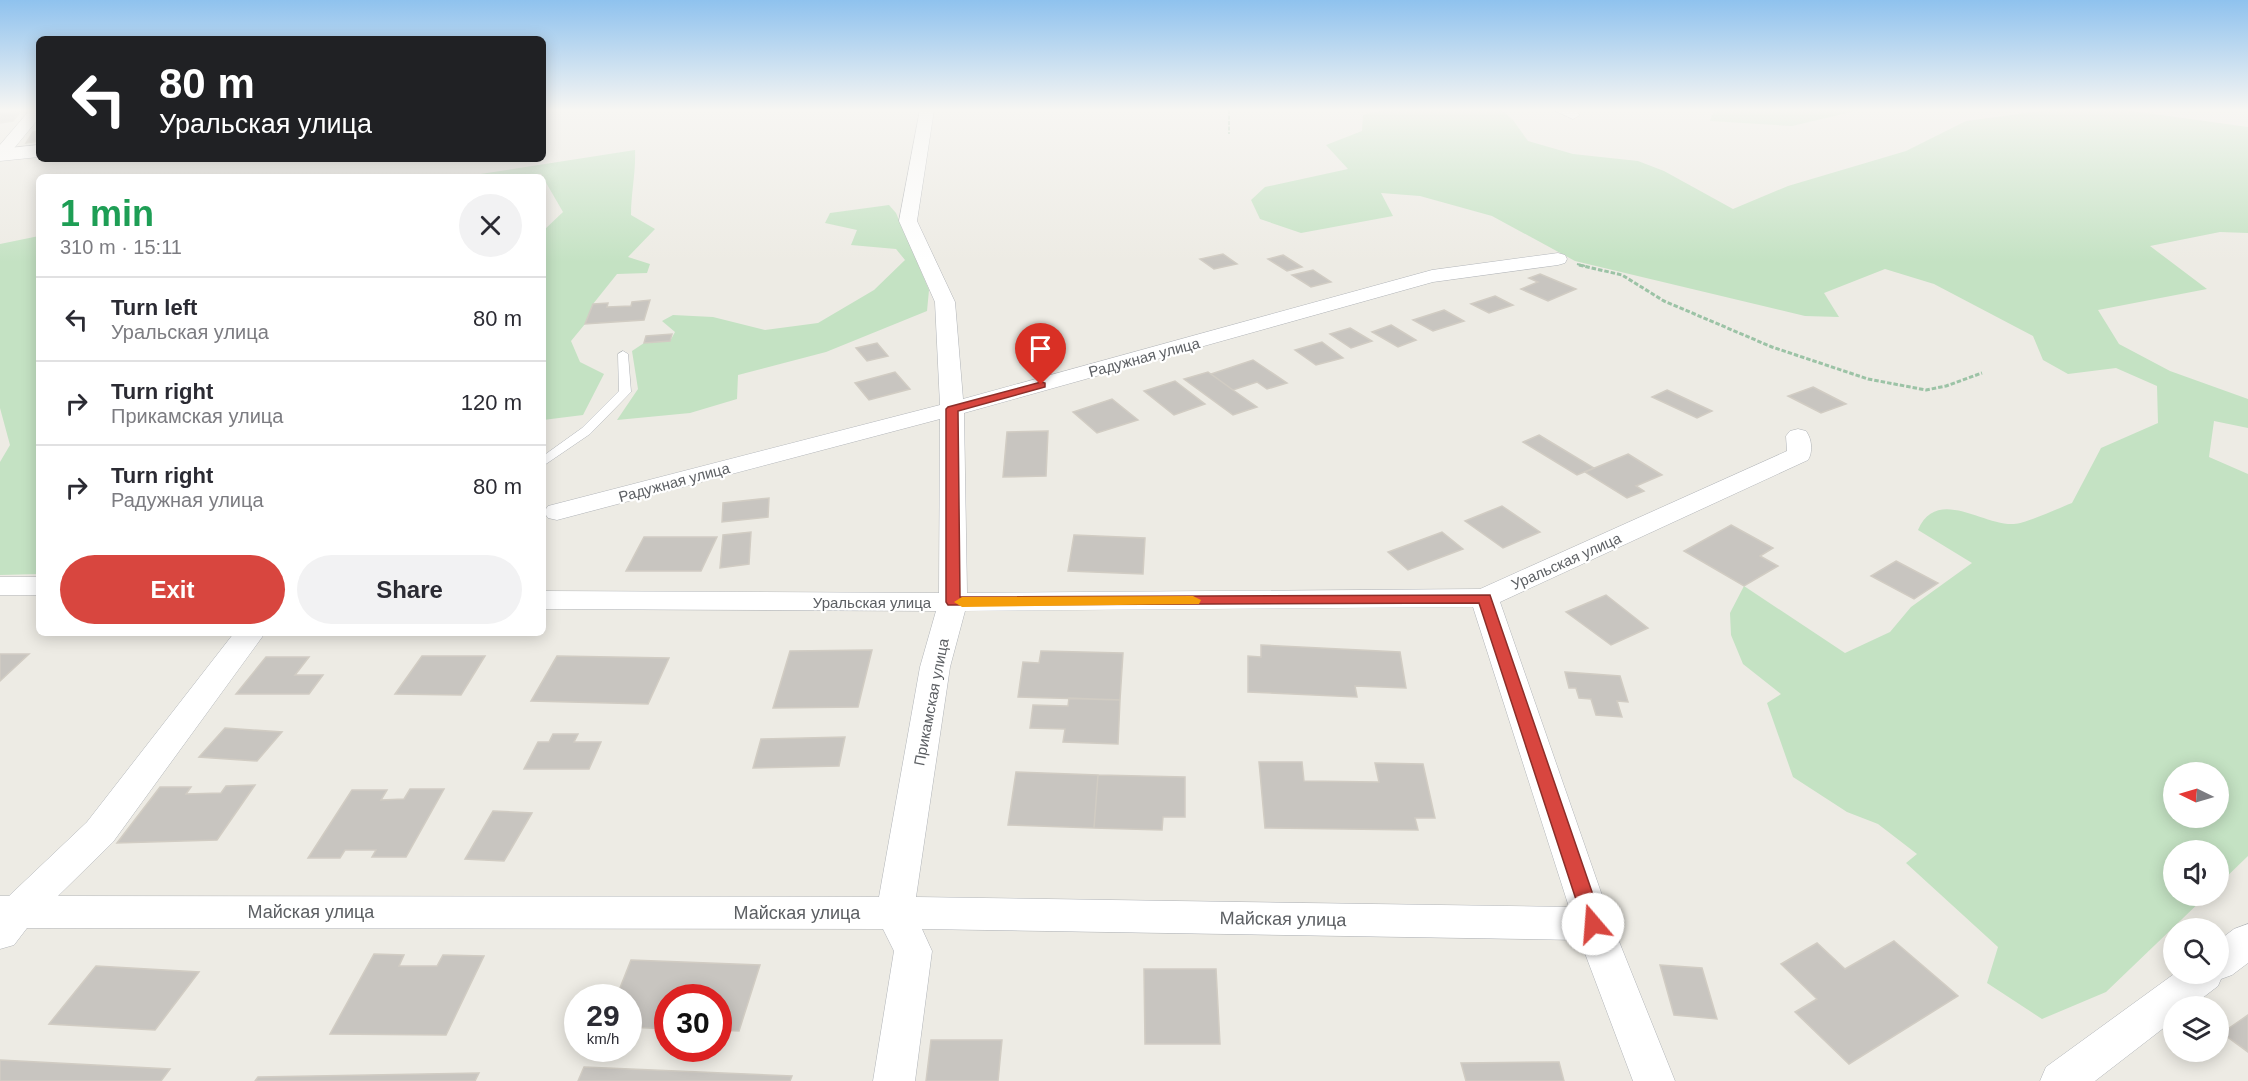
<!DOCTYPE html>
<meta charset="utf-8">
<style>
:root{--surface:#fff;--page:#f2f2f3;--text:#2b2b33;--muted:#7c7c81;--line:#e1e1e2;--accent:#d8463f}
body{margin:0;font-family:Helvetica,sans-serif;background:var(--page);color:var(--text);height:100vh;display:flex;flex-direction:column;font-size:22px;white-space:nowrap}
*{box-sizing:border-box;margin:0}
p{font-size:20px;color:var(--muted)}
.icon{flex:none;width:33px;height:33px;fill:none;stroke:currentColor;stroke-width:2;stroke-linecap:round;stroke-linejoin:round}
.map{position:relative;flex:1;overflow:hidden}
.side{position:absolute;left:36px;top:174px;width:510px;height:462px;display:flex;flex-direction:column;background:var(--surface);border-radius:9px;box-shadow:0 3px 15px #0003}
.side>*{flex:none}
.top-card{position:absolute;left:36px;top:36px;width:510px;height:126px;border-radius:9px;box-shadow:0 3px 15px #0003;background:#202124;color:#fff;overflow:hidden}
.needle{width:39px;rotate:275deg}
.controls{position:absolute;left:2163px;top:762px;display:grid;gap:12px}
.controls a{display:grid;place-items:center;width:66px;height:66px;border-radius:50%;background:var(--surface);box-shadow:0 3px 15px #0003;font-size:30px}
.speed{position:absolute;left:564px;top:984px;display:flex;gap:12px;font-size:30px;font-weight:700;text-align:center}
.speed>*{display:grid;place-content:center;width:78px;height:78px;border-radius:50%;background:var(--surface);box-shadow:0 3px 15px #0003;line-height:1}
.speed small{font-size:15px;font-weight:400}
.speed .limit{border:9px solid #d22;background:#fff;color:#111}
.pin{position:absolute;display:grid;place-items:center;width:51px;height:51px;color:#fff;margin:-62px -26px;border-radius:50% 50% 50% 0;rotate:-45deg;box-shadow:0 0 6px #0007}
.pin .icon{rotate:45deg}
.me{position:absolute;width:66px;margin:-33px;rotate:342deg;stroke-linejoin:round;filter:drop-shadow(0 0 4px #0008)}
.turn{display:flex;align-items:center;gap:21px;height:126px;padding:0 24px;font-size:27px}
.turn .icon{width:78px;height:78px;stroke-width:2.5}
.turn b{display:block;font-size:42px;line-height:51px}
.round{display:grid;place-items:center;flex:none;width:63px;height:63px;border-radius:32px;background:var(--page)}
.headline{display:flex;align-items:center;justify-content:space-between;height:102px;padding:0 24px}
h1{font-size:36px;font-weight:800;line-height:45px;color:#1e9e55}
.action{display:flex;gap:12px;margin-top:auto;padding:12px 24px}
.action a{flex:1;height:69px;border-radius:36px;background:var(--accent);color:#fff;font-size:24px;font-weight:800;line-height:69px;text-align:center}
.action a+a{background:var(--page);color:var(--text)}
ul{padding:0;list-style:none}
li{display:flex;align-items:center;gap:18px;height:84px;padding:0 24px;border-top:2px solid var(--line)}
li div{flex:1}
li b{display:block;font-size:22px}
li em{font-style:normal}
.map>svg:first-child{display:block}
</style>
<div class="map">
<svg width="2248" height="1081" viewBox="0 0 2248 1081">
<rect width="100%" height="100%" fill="#edebe4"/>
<path fill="#c4e2c3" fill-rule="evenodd" d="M1383,110h119l11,10 15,21 45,13 65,7 26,10 69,38 55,-23 118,-35 60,-30 82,-11h77l123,17v106l-28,-1 -70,14 57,43 -109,21 21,34 51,27 78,28v29l-34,-7 -5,36 39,17v382l-29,28 -1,-34h-44v46h32l-100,96 -64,27 -55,-36 11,-36 -92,-84 11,-9 -39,-30 -31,-12 -54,-35 -26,-74 14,-9 -38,-30 -12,-29 -1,-22 14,-27 101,67 45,-21 21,-25 61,-44 -54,-33c19,-44 65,-4 96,-6 13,-1 45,-16 58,-21l29,-55 57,-25 -1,-37 -41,-18 -48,6 -25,-14 -10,-24 -99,-52 -49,-15 -61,24 15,24 -34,-1 -230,-55 -83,-45 -72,-20 -39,-3 12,23 -92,17 -41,-14 -9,-19 14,-13 83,-18 -22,-24 36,-14 1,-16zM2174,772h44v46h-44z
M1714,110h146l-68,16 -82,-5z
M635,150c1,22 -4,43 -4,65l24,14 -27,28 22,7 -3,9 -30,1 -24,30 -8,20 -14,17 9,21 24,12 -21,41 -40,5v-189l20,-19 -22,-38 -80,3z
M889,205l7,8 33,77 -2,21 -101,41 -88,23 -1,24 -47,14 -73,7 21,-31 -6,-38 12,-8 26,-2 5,-9 -13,-11 11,-6 40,2 52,13 53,-7 56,-33 31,-30 -9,-11 -45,-4 6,-15 -32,-7 5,-10z
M39,236v338l-39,1v-113l10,-17 -10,-37v-164z"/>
<path fill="#c8c5c0" stroke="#d1ccc3" stroke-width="1.5" d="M21,111l-8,10 -13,2v-10z
M39,131v10l-13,2 7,-11z
M1223,254l14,10 -23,5 -14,-10z
M1283,255l19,12 -15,4 -19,-12z
M1313,270l18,12 -20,5 -19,-12z
M1540,274l36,15 -28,12 -27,-12 17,-7 -9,-4z
M1495,296l18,9 -24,8 -18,-9z
M650,300l-6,20 -59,4 8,-20 15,-1 -1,4 24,-1 1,-4z
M1444,310l20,11 -31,10 -20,-11z
M1391,325l25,15 -18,7 -26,-15z
M1350,328l22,13 -21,7 -21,-14z
M672,334l-2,7 -26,2 2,-7z
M1322,342l21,16 -27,7 -21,-15z
M877,343l11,13 -21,5 -11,-13z
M1253,360l34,23 -20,6 -10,-7 -24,8 -22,-16z
M895,372l15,17 -41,11 -14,-17z
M1208,372l25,18 24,17 -24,8 -49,-36z
M1175,381l30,23 -31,11 -30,-24z
M1813,387l33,17 -25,9 -33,-17z
M1667,390l45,21 -15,7 -45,-21z
M1112,399l26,21 -41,13 -24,-21z
M1048,431l-2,45 -43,1 4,-45z
M1539,435l55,33 -17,7 -54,-33z
M1628,454l34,21 -26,11 8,5 -17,7 -42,-26z
M769,498l-1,19 -46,5 1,-19z
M1502,506l38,26 -37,16 -38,-27z
M1731,525l42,23 -13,8 18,10 -34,20 -60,-35z
M751,532l-2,32 -29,4 3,-33z
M1442,532l21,17 -55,21 -20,-18z
M1074,535l71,3 -2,36 -75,-3z
M644,537h73l-16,34h-75z
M1896,561l42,22 -24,16 -43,-23z
M1606,595l42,33 -37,17 -45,-33z
M1261,645l139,7 6,36 -51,-2 2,11 -109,-5v-36l13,1z
M872,650l-14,57 -85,1 17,-57z
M1041,651l82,2 -3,47 -102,-3 5,-35 16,1z
M0,654h29l-29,27z
M422,656h63l-24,39 -66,-1z
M557,656l112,2 -21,46 -117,-3z
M266,657h43l-14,18h28l-14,19h-73z
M1565,672l55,4 8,26 -11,-1 5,16 -26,-2 -5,-16 -12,-1 -3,-10h-7z
M1069,698l51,2 -2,44 -55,-2 2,-13 -35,-1 3,-23 35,1z
M225,728l57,4 -25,29 -58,-4z
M553,734h25l-4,8h27l-12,27h-65l14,-27h11z
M845,737l-6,29 -86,2 8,-29z
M1259,762h43l2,19 75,1 -4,-19 48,1 12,54h-20l3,12 -153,-2z
M1016,772l82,3 -4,53 -86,-3z
M1098,775l87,2v40h-22l-1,13 -68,-2z
M255,785l-38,55 -100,3 43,-56h31l-5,7 35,-1 5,-7z
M410,789h34l-38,68h-34l4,-7h-31l-5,8h-32l44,-68h35l-6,10 23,-1z
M493,811l39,2 -28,48 -39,-2z
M1894,941l64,55 -109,68 -54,-52 22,-13 -36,-35 36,-21 28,26z
M374,954l30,1 -5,11h38l6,-11 41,1 -38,79 -116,-1z
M631,960l129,5 -21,66 -21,-1v-32h-50v31l-40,-2v-29h-12z
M1660,965l42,3 15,51 -43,-4z
M96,966l103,6 -44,58 -106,-6z
M1144,969h72l4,75h-75z
M2248,1015v37l-26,-19z
M931,1040h71l-4,41h-72z
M0,1060l170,9 -9,12h-161z
M1559,1062l5,19h-98l-5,-18z
M584,1067l208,9 -2,5h-212z
M479,1073l-4,8h-220l3,-4z"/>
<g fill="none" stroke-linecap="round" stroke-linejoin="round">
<g stroke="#b1b4b8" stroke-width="1">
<path id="service" d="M623,351l5,3 3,38 -2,2 -39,40 -47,32v-10l39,-28 37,-37 -1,-37z"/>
</g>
<g stroke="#b1b4b8" stroke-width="1">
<path id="minor" d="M30,110h9v8l-33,40 -6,2v-15z
M920,110h14l-17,111 38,81 8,97 469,-129 126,-17 7,2 2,4 -2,4 -7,2 -125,17 -469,131 3,180 513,-4 307,-138 -1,-15 4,-5 8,-2 8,2c6,8 7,21 2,29l-308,142 112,322 63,157h-42l-53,-141 -658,-11 10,22 -17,130h-42l21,-130 -11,-22 -856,-1 -13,17 -14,4v-53h9l78,-74 147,-189h31l-152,209 -55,54 821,1 41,-230 16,-56 -393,-2v-18l396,2 1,-174 -383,101 -9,-2 -4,-6 4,-6 392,-101 -5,-103 -36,-81zM1473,607l96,300 -653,-10 34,-230 15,-56z
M1553,110h21l6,5 -7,4z
M0,577h39v18h-39z
M2248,924v39l-16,12 -11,4 -3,7 -26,20h-18v14l-79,61h-55l6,-14 128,-93h44v-33l16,-12z"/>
</g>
<g stroke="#b0b3b7" stroke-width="1">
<path id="secondary" d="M39,145v12l-39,4v-12z"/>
</g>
<path stroke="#9cc3a6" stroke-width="2" stroke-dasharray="4 1.5" stroke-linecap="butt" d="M1229,110v24
M1577,264l8,2"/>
<path stroke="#9cc3a6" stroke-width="3" stroke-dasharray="4.5 2" stroke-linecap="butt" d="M1579,265l43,10 42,26 108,46 96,32 58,11 20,-4 36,-13"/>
<use href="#service" fill="#fff" fill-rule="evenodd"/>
<use href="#minor" fill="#fff" fill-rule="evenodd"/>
<use href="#secondary" fill="#fff" fill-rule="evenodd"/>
</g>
<linearGradient id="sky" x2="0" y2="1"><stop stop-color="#8fc2ee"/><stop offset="0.42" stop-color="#f7f6f3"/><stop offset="1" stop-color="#f7f6f3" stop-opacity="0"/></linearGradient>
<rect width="2248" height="262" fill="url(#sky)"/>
<path fill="#d8463f" stroke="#8c2e29" stroke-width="1.5" d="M1041,382l4,1v4l-87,24 2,186 530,-2 113,329 -3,5 -7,3 -7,-3 -2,-5 -105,-321 -531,2 -2,-3v-193l2,-2z"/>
<path fill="#f59e0b" d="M1193,596l8,4 -2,4 -237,3 -8,-5 8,-5z"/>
<g text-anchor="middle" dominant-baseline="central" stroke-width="4.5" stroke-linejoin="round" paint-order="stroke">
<g font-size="15" fill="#5c5f63" stroke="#fff">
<text transform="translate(1144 357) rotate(-15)">Радужная улица</text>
<text transform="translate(674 482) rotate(-15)">Радужная улица</text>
<text transform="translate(1566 561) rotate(-24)">Уральская улица</text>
<text x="872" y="602">Уральская улица</text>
<text transform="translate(931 702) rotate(-79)">Прикамская улица</text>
</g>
<g font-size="18" fill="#5c5f63" stroke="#fff">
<text x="311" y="912">Майская улица</text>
<text x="797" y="913">Майская улица</text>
<text transform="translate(1283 919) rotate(1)">Майская улица</text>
</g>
</g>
</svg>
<div class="controls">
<a><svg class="needle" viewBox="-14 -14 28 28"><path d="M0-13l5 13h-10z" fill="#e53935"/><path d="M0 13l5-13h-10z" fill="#7c7c81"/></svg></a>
<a><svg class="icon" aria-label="sound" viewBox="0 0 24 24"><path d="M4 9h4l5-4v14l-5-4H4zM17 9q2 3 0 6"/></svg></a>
<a><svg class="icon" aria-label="search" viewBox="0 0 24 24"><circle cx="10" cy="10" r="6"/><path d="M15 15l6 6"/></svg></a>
<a><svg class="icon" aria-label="layers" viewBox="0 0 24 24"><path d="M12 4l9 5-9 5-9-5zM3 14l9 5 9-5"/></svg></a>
</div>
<div class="speed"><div>29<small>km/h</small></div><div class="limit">30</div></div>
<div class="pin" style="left:1041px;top:385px;background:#d93025"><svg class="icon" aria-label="arrive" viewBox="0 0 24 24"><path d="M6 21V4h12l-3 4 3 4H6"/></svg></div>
<svg class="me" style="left:1593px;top:924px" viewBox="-20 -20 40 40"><circle r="19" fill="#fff"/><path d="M0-13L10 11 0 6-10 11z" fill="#d8463f"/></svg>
<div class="top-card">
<div class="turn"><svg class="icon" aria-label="left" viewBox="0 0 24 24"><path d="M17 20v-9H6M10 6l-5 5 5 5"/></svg><div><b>80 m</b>Уральская улица</div></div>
</div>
<section class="side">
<div class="headline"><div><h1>1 min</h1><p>310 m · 15:11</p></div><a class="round"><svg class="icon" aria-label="close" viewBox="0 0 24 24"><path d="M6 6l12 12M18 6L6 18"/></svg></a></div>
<ul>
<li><svg class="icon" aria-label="left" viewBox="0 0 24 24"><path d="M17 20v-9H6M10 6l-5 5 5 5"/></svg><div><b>Turn left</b><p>Уральская улица</p></div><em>80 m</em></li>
<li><svg class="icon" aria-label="right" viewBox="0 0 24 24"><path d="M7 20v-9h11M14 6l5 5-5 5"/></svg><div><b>Turn right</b><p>Прикамская улица</p></div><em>120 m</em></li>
<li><svg class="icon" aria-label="right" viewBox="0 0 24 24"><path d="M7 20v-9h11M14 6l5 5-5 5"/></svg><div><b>Turn right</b><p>Радужная улица</p></div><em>80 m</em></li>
</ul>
<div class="action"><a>Exit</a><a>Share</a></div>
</section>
</div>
